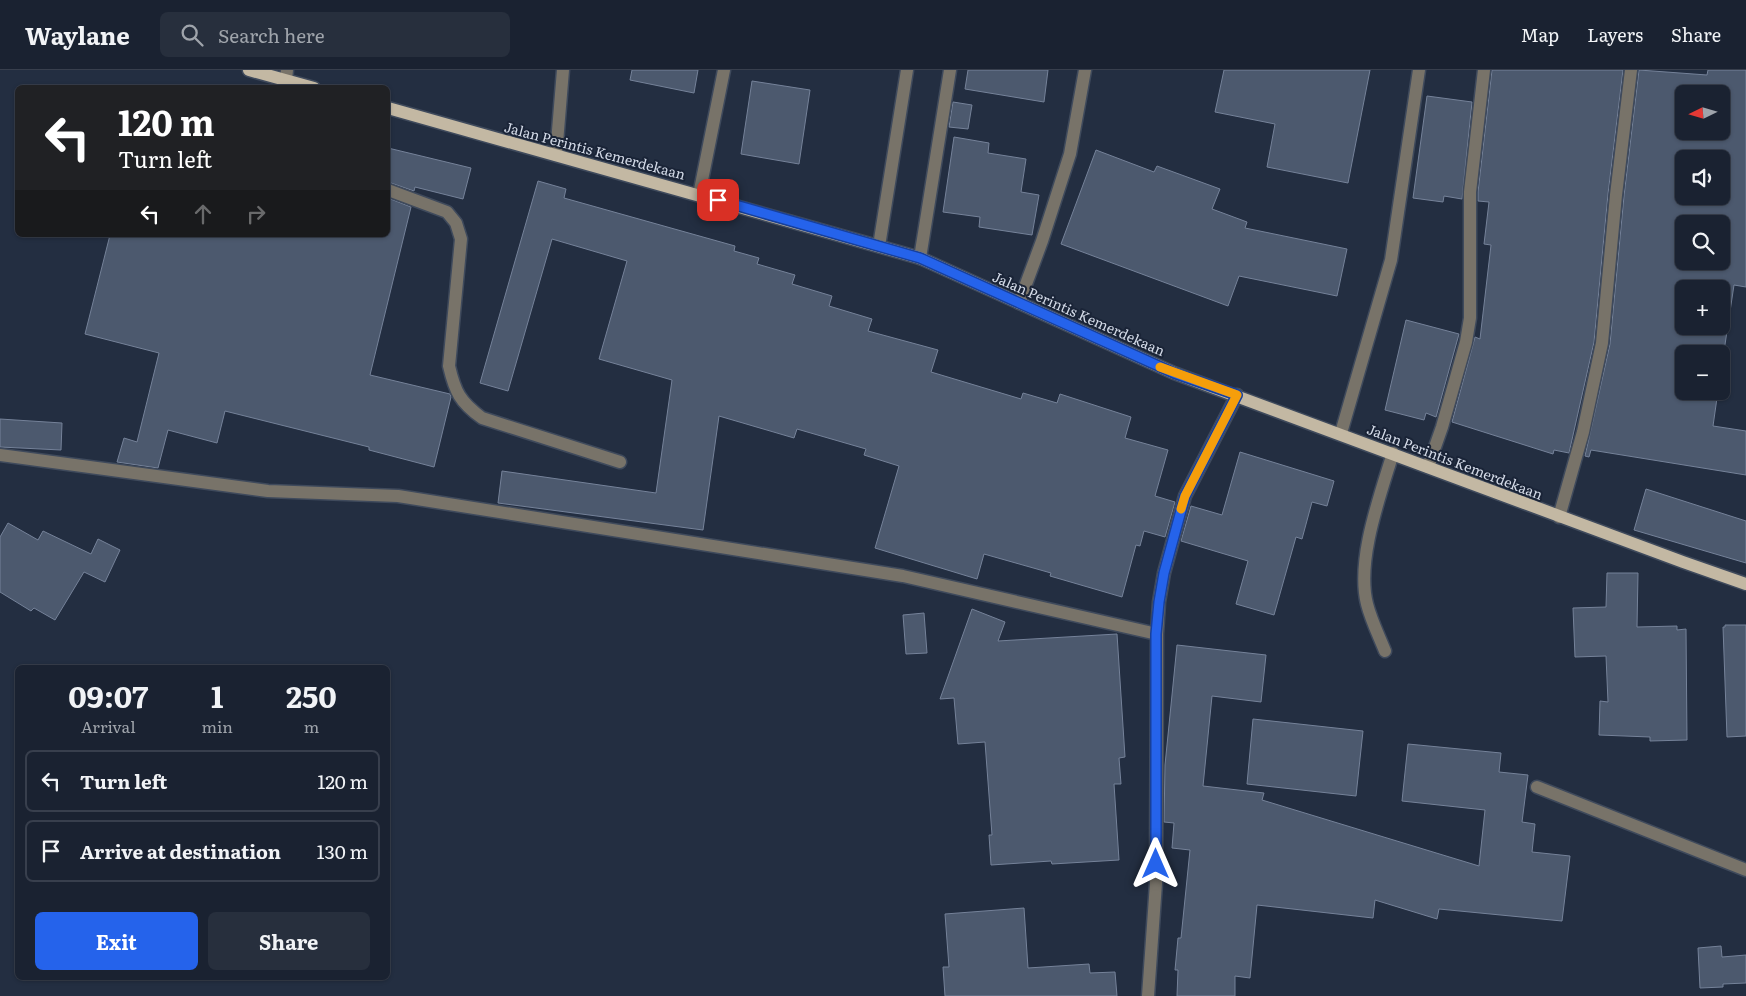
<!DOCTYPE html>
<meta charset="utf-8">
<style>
:root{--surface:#1a2231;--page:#272f3d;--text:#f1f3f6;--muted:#9fa4ab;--line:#383f4d;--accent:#2563eb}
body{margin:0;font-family:Literata,serif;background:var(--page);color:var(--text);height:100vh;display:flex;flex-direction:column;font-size:19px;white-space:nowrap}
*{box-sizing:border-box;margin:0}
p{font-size:16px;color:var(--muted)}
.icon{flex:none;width:28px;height:28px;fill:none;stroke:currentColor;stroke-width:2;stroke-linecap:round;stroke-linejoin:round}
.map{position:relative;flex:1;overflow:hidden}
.side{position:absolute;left:15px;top:595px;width:375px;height:315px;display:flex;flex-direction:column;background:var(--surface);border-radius:8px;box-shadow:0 1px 4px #0004,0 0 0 1px var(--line)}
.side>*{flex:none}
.banner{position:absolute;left:15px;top:15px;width:375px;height:152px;border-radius:8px;box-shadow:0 1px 4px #0004,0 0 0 1px var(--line);background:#202124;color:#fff;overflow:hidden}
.needle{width:32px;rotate:265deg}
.fabs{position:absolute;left:1675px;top:15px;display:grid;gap:10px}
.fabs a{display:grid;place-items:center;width:55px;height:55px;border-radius:8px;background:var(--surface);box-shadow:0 1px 4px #0004,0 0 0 1px var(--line);font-size:25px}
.pin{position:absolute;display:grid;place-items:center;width:42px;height:42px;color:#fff;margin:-21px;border-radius:10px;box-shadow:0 2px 8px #0006}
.me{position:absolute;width:55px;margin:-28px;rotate:0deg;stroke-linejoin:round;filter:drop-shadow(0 0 4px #0008)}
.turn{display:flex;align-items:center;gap:18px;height:105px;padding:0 20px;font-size:22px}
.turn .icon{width:65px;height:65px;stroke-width:2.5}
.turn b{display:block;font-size:35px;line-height:42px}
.lanes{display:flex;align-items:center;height:48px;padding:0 20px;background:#0003;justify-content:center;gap:25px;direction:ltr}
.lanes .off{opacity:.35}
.eta{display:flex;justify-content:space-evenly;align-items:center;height:85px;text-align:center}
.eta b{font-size:30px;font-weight:700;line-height:35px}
.cta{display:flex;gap:10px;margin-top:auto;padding:10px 20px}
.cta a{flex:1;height:58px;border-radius:8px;background:var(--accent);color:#fff;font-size:20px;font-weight:700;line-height:58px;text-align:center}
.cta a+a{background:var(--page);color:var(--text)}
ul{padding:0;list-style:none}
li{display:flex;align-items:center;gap:15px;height:62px;margin:0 10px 8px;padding:0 10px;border:2px solid var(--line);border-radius:8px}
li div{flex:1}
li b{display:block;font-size:19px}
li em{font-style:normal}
header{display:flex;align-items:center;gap:30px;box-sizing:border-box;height:70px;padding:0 25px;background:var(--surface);border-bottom:1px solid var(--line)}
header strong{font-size:24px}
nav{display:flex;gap:28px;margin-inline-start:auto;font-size:18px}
.search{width:350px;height:45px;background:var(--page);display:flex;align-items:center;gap:12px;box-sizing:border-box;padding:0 18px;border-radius:8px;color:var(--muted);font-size:19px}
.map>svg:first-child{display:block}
</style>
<header>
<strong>Waylane</strong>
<div class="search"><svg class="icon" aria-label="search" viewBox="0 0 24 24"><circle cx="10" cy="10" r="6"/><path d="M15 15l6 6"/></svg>Search here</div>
<nav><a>Map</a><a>Layers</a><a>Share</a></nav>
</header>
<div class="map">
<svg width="1746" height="926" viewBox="0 0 1746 926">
<rect width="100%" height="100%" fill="#232e41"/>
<path fill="#4c596e" stroke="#758299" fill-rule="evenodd" d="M632,0h66l-4,23 -64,-13z
M968,0h80l-4,32 -79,-13z
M1224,0h146l-22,113 -81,-16 8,-43 -60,-12z
M1492,0h131l-15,124 -14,148 -25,111 -15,-3 -1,4 -101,-32 23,-85 5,2 11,-94 -7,-1 5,-42 -11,-1v-9z
M1639,0l68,5 1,-5h38v217l-12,-2 -13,86v-17h-37v37h34l-5,35 33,5v44l-155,-25 -2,7 -4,-1 25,-112 14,-148zM1684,24h37v37h-37zM1684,89h37v37h-37zM1684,154h37v37h-37zM1684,219h37v37h-37z
M752,11l58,9 -11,74 -58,-10z
M1427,26l45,6 -10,97 -18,-3 -1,6 -30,-4z
M953,32l19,3 -4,24 -19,-2z
M954,67l35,6 -1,10 38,6 -5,33 18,3 -7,40 -53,-8 1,-10 -37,-5z
M388,78l83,20 -8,31 -48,-12 -1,4 -26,-9z
M1096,80l58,22 3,-6 63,23 -8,20 35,13 -2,6 102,21 -10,47 -98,-20 -11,30 -167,-62z
M538,111l28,8 -2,9 171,48 -1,5 25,7 -2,6 38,11 -3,9 40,12 -3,10 43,13 -4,12 70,19 -7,22 90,27 2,-6 34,10 3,-9 71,23 -6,21 43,12 -13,46 20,6 -10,35 -21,-6 -4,15 -4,-1 -14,52 -72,-21 1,-3 -67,-19 -7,25 -102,-31 24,-82 -35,-11 2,-6 -69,-20 -3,9 -75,-22 -16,114 -205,-27 4,-32 154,22 16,-113 -73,-21 28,-98 -75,-22 -44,152 -28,-8z
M388,128l23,9 -41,168 80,19 1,3 -17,70 -65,-17v-3l-144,-36 -8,32 -49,-13 -10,38 -41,-6 7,-24 13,4 22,-89 -74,-19 25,-99h278z
M1406,250l53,14 -23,83 -10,-4 -2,7 -39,-10z
M0,349l62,4 -1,27 -61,-3z
M1240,382l94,29 -7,25 -15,-4 -10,37 -6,-2 -22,78 -38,-11 12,-43 -67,-20 10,-35 31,9z
M1646,419l100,32v42l-112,-33z
M8,453l30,17 5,-9 48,23 7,-15 22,11 -15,32 -21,-10 -29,48 -21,-12 -3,3 -31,-19v-55z
M1607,503h31l-1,54 40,-1v4l9,-1 1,111 -37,1v-4l-51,-2 1,-34 8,1 -2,-46 -31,1 -2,-49 33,-1z
M972,539l33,13 -7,19 119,-7 8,123 -6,1 2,26h-7l5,76 -67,4 -1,-3 -60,4 -2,-30h3l-7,-93 -27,2 -4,-46 -14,1z
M924,543l3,40 -21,1 -3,-39z
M1725,555h21v111l-19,1 -4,-110h2z
M1177,575l89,10 -5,47 -49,-6 -9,90 61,7 -2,7 217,66 6,-56 -83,-9 6,-57 93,9 -2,19 29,3 -6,47 13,2 -3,28 38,4 -8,65 -123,-12 -2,10 -62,-19 -2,18 -116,-13 -7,73 -15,-2v20h-58l1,-26h-3l3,-32h3l9,-88 -18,-2 2,-25 -10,-1 1,-57z
M1253,649l110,12 -7,65 -109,-12z
M1024,838l4,60 61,-4 1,9 25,-1 2,24h-172l-2,-29h6l-4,-53z
M1721,876l1,11 24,-2v28l-23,1v3l-23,1 -2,-40z"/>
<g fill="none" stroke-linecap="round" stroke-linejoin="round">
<g stroke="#3f4a5c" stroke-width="15">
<path id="minor" d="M286,10l1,-10
M556,85l7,-85
M388,120l59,22 9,11 5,16 -12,127c6,26 11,36 33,52l138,44
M699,125l25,-125
M879,176l28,-176
M920,188l30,-188
M1019,233l23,-62 28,-87 15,-84
M1341,363l50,-173 28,-190
M0,385l268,36 130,5 505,80 254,58
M1428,397l14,-40 24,-85 4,-24v-126l14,-122
M1559,447l24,-85 19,-89 14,-148 15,-125
M1385,581c-6,-15 -14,-31 -18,-47 -11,-44 13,-108 26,-151
M1537,717l209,83
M1148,926l8,-113 1,-249 2,-32 5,-29 21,-77 52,-101"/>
</g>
<g stroke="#3f4a5c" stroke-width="15">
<path id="major" d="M249,0l65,18
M388,38l532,150 254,115 509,189 63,22"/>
</g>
<use href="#minor" stroke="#787369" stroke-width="12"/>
<use href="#major" stroke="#c3b8a3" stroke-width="12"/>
</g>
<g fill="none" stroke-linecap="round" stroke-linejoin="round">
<g stroke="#184099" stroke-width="12">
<path id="route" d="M718,130l202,58 254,115 63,22 -52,101 -21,77 -5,29 -3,32v230"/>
</g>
<use href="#route" stroke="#2563eb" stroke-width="9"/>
<path stroke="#f59e0b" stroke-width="9" d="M1160,297l77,28 -52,101 -4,13"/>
</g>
<g text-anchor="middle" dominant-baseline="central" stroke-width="4" stroke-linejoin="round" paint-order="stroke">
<g font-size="14" fill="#d3dae7" stroke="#1a2437">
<text transform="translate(595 80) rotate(15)">Jalan Perintis Kemerdekaan</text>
<text transform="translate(1079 243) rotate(24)">Jalan Perintis Kemerdekaan</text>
<text transform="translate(1455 391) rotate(21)">Jalan Perintis Kemerdekaan</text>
</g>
</g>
</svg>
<div class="fabs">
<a><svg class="needle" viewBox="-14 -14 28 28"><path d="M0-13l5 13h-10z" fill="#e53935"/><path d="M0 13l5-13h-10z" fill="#9fa4ab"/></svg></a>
<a><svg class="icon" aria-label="sound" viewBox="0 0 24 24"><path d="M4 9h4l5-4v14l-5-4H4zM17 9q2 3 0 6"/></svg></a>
<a><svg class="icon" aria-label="search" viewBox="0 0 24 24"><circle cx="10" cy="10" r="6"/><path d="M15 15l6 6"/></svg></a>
<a>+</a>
<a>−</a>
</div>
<div class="pin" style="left:718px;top:130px;background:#d93025"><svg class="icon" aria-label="arrive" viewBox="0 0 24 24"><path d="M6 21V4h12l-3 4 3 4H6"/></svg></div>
<svg class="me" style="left:1156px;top:794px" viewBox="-20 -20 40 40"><path d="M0-17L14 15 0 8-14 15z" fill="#2563eb" stroke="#fff" stroke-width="4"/></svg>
<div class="banner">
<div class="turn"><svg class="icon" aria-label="left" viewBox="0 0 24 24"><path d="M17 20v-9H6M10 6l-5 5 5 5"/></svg><div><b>120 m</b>Turn left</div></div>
<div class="lanes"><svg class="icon" aria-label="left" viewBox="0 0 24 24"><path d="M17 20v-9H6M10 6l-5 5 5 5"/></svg><svg class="icon off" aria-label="ahead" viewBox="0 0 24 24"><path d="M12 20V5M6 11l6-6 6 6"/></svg><svg class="icon off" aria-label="right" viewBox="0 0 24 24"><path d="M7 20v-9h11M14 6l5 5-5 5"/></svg></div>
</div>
<section class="side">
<div class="eta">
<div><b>09:07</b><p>Arrival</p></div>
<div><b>1</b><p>min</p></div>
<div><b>250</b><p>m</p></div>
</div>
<ul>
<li><svg class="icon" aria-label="left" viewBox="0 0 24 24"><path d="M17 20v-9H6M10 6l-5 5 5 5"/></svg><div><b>Turn left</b></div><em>120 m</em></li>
<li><svg class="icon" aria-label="arrive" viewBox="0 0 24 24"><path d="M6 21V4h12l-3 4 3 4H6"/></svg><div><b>Arrive at destination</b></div><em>130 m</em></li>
</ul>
<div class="cta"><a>Exit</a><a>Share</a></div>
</section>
</div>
